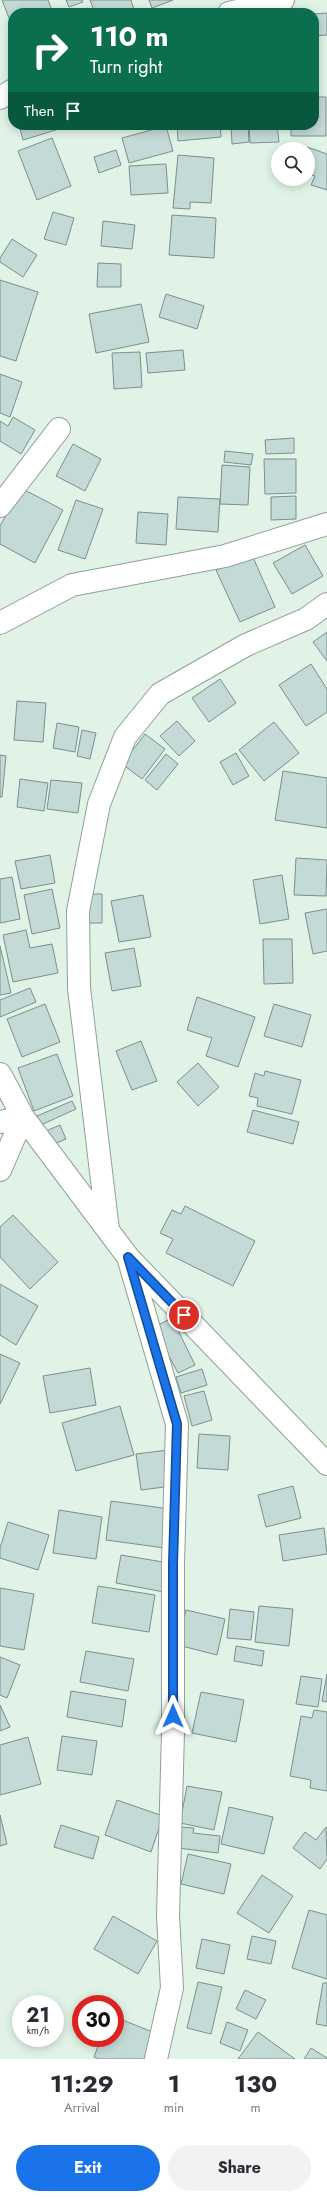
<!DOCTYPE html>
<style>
:root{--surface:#fff;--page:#f2f2f3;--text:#2b2b33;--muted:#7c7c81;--accent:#1a73e8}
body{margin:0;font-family:Jost,sans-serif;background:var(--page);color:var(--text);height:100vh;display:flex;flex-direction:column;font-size:15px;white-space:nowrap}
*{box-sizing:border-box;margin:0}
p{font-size:13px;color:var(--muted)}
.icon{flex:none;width:22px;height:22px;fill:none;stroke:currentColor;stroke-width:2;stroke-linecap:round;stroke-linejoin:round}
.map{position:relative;height:2059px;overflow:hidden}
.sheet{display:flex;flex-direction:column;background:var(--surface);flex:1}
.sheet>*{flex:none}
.top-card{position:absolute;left:8px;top:8px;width:311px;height:122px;border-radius:16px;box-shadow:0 2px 10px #0003;background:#0b6e4f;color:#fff;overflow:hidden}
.buttons{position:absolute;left:271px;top:142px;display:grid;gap:8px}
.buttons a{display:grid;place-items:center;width:44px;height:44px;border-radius:50%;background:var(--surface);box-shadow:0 2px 10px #0003;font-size:20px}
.speed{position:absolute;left:12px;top:1995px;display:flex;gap:8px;font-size:20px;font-weight:700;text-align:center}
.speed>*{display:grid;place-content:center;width:52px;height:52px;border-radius:50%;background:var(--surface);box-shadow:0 2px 10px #0003;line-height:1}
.speed small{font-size:10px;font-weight:400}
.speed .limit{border:6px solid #d22;background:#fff;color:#111}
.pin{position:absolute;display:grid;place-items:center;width:34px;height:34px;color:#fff;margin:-17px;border:2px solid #fff;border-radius:50%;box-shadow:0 1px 4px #0007}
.me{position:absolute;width:44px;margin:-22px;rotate:0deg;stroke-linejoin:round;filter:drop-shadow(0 0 3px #0008)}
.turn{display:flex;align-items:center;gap:14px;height:84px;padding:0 16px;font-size:18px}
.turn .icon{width:52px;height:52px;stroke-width:2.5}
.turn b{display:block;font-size:28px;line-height:34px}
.then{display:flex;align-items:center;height:38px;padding:0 16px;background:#0003;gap:8px;font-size:15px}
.eta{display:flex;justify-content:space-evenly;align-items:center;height:68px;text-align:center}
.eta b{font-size:24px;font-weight:700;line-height:28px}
.action{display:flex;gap:8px;margin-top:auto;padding:8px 16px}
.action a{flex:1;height:46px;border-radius:24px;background:var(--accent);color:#fff;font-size:16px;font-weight:700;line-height:46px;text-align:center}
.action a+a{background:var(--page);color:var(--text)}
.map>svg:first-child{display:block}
</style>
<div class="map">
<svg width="327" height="2059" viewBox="0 0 327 2059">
<rect width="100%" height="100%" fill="#e1f3e7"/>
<path fill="#c4dad6" stroke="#7b908c" d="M2,0h46l5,13h-40v15z
M66,0h16l1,2 -14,5z
M90,0h41l4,13h-40z
M149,0h24l-21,8z
M88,8l2,5h-20z
M327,13v22l-13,1v-22z
M314,97h12v39h-35v-11h23z
M19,125h49l1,1 -46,14z
M177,125h43l1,12 -43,4z
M231,125h17l1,17 -17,2z
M249,125h28l2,17 -29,1z
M166,126l7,25 -44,12 -7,-25z
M52,138l19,48 -34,14 -19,-49z
M307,147l20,7v36l-16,-5 4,-9 -7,-2z
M116,150l5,15 -22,8 -5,-16z
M178,155l36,3 -3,45 -21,-1v7l-17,-1z
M166,164l2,29 -37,2 -2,-29z
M53,212l21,6 -8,27 -22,-6z
M172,215l44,3 -2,40 -45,-3z
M103,221l32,4 -3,24 -31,-3z
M12,239l25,16 -14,22 -23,-15v-4z
M98,263l23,1v23h-24z
M0,280l38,12 -22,69 -16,-5z
M166,294l38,12 -7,23 -38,-12z
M141,304l8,38 -53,11 -7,-39z
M183,350l2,20 -37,3 -2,-20z
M140,352l2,35 -28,2 -2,-36z
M0,374l22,8 -12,35 -10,-4z
M13,417l22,13 -14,24 -21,-13v-20l8,5z
M294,438v15l-28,1 -1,-14z
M73,444l28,15 -16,32 -29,-15z
M225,451l28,3 -2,11 -27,-3z
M264,459h32v34l-31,1z
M222,465l28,2 -2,38 -28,-1z
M21,488l42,22 -28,53 -35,-19v-18z
M296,496v23l-25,1v-23z
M178,497l42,2 -2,33 -42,-3z
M76,500l27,9 -18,50 -27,-9z
M138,512l30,2 -2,31 -30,-2z
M305,545l18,31 -31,18 -19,-31z
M252,555l23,52 -35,15 -24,-52z
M327,632v29l-14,-19z
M311,664l16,25v23l-21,14 -27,-41z
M220,679l16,24 -27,19 -17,-24z
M17,701l29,2 -3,39 -29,-2z
M177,721l18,20 -16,15 -19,-20z
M274,722l25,31 -35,28 -25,-31z
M57,723l22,4 -4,25 -22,-4z
M82,730l14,3 -6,26 -13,-3z
M145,734l20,15 -23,30 -20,-15z
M236,753l13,23 -16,9 -13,-23z
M166,754l12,10 -21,26 -12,-10z
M0,755l6,1 -4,41h-2z
M283,771l44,7v50l-52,-8z
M20,779l28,4 -4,28 -27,-4z
M51,780l31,3 -4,30 -31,-4z
M50,855l5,28 -34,6 -6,-28z
M296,858l31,2 -1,36 -32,-1z
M282,875l7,44 -29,5 -7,-44z
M12,877l8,42 -20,4v-44z
M52,889l8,39 -28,6 -8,-39z
M86,894h16v29h-15z
M143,895l8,42 -32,5 -8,-41z
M327,909v42l-14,3 -8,-41z
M26,930l4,18 22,-4 6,29 -45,9 -10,-47z
M263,939h29l1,44 -29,1z
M0,946l11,47 -11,2z
M134,948l7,38 -29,5 -7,-38z
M30,988l6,14 -36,15v-17z
M197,997l58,20 -17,50 -32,-11 6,-18 -25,-8z
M45,1004l15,38 -38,15 -15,-38z
M274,1004l37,11 -9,32 -38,-11z
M141,1041l16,40 -25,9 -16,-39z
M57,1054l16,42 -39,15 -16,-43z
M198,1063l21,24 -21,19 -21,-24z
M265,1071l36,9 -9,34 -35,-8 1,-8 -9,-2 6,-23 9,3z
M72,1101l4,8 -35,16 -4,-9z
M253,1110l46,12 -6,22 -46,-12z
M60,1125l6,14 -14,6 -6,-14z
M185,1206l70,35 -22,45 -67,-33 7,-14 -13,-6 12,-23 9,4z
M13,1215l45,47 -28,27 -30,-32v-30z
M0,1284l38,22 -22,39 -16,-10z
M172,1318l23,47 -17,8 -10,-19 -3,1 -13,-27z
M0,1354l20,9 -20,41z
M90,1368l6,37 -46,8 -7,-37z
M202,1369l5,16 -26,8 -5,-16z
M204,1391l8,29 -20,6 -8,-30z
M120,1406l14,49 -58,16 -14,-48z
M199,1434l31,2 -2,34 -31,-2z
M168,1450l4,36 -31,4 -5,-36z
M293,1486l8,32 -35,9 -8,-32z
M111,1501l59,8 -5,39 -59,-8z
M59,1510l43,7 -6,42 -43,-6z
M8,1522l41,13 -11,35 -38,-12v-10z
M324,1528l3,26 -44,7 -4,-26z
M121,1555l48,8 -5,29 -48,-9z
M98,1586l57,9 -6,37 -57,-9z
M0,1588l34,6 -10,56 -24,-4z
M259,1606l34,3 -4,37 -34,-4z
M230,1609l24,3 -3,28 -24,-2z
M186,1610l39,9 -8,36 -39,-10z
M236,1646l28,5 -2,15 -28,-5z
M86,1651l48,8 -6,32 -48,-9z
M0,1657l20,8 -13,33 -7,-3z
M327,1674v28l-5,-1z
M301,1676l21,3 -4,28 -22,-3z
M71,1691l55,9 -4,27 -55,-10z
M201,1692l43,8 -8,42 -44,-9z
M0,1705l10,22 -10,4z
M314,1710l13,2v79l-17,-3 1,-8 -21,-4 11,-60 11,2z
M62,1736l35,5 -5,34 -35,-5z
M28,1737l13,47 -41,11v-50z
M187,1786l35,6 -8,38 -34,-7z
M117,1800l46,16 -12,36 -46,-17z
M229,1807l44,10 -9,37 -43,-10z
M0,1815l7,29 -7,2z
M61,1825l38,12 -6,22 -39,-12z
M180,1827l14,1 -1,5 27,3 -2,17 -40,-5z
M326,1827l1,32 -7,10 -27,-21 12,-16 11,8z
M188,1854l43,10 -7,30 -43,-10z
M262,1875l31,21 -24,37 -32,-20z
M309,1910l18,5v64l-35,-11z
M113,1916l44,25 -19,33 -44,-25z
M252,1936l24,5 -5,23 -24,-5z
M202,1939l28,6 -6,29 -28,-6z
M198,1982l24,5 -11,47 -24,-6z
M323,1983h4v43l-11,-2z
M245,1990l21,10 -10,19 -20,-10z
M115,2017l40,16 -10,26h-46l-5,-2 7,-19h14z
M227,2022l21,8 -8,21 -20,-8z
M258,2032l37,27h-57z
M311,2048l16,10v1h-23z"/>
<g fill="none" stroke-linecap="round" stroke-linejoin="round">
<g stroke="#90a196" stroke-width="24">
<path id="minor" d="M229,13l54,-13
M0,98l13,-8
M0,506l59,-77
M0,623l72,-38 153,-29 102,-32
M0,1074l23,43 105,140 199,207
M0,1122l23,-5
M0,1170l23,-53
M108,1230l-29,-242 -1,-77 21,-107 26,-67 35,-43 86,-49 60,-26 21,-15
M128,1257l49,167 -4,140v168l-5,184 4,72 -16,71"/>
</g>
<use href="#minor" stroke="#fff" stroke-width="22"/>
</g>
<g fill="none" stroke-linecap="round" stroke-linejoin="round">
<g stroke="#114b97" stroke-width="10">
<path id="route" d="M173,1716v-152l4,-140 -49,-167 56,58"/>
</g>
<use href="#route" stroke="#1a73e8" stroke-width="7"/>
</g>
</svg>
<div class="buttons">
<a><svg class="icon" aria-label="search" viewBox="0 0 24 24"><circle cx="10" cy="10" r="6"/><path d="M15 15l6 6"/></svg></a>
</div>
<div class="speed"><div>21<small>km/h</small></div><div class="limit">30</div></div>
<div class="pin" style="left:184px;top:1315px;background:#d93025"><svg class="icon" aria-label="arrive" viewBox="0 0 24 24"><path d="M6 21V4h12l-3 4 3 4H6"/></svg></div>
<svg class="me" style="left:173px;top:1716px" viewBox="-20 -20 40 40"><path d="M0-17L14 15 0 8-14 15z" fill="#1a73e8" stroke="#fff" stroke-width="4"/></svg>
<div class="top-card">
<div class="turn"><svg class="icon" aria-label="right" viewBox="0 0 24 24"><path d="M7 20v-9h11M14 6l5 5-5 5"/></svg><div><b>110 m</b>Turn right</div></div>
<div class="then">Then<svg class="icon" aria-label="arrive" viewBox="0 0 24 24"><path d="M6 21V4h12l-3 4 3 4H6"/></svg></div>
</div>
</div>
<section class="sheet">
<div class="eta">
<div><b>11:29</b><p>Arrival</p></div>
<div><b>1</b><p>min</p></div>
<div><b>130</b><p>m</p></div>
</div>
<div class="action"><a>Exit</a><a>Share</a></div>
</section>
